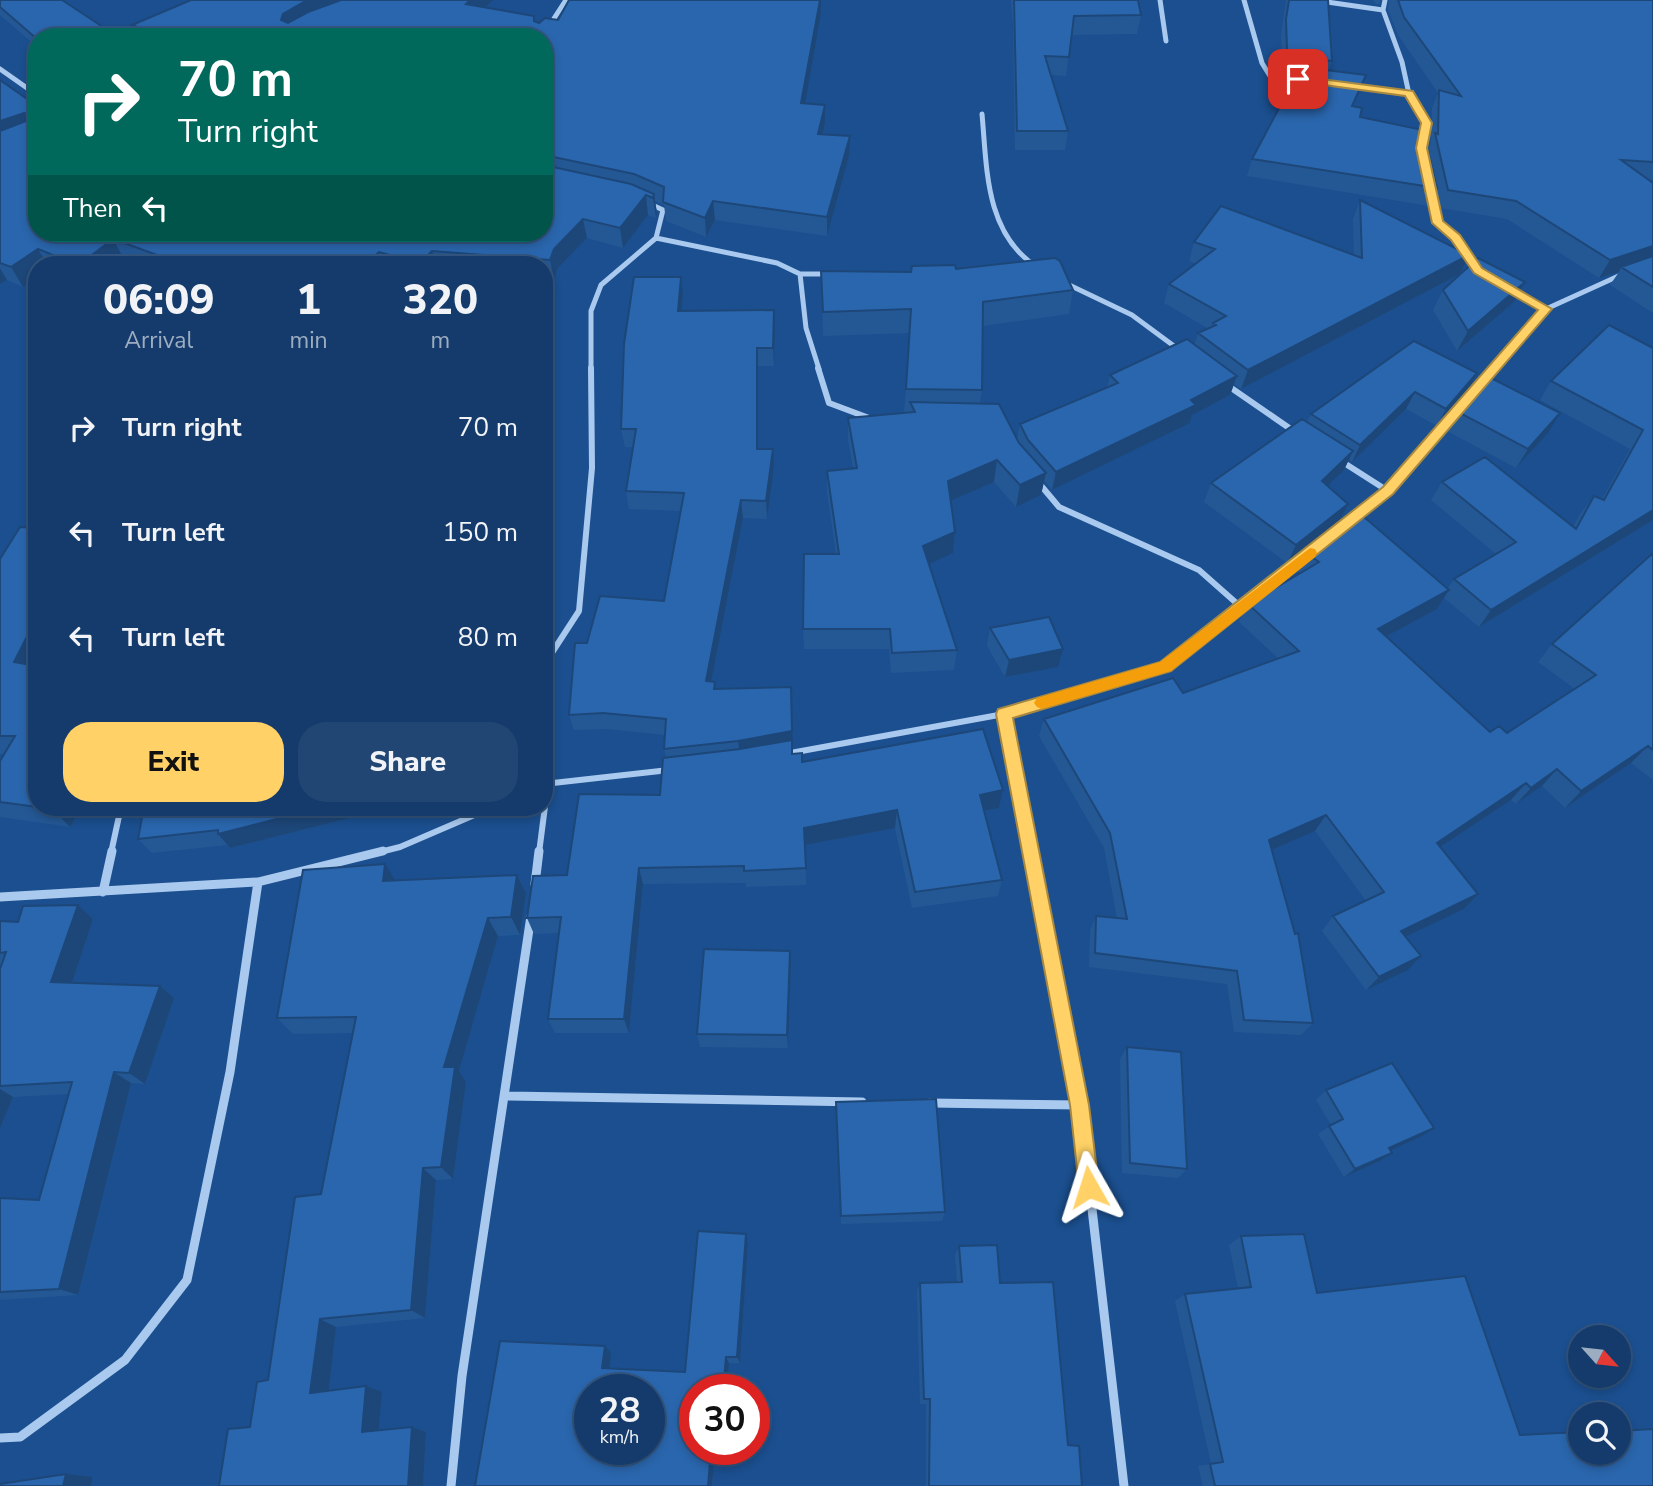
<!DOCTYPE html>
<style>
:root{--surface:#143b6b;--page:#214673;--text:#f1f3f6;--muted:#9dadc1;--line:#33557e;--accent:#ffd166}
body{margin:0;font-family:"Nunito Sans",sans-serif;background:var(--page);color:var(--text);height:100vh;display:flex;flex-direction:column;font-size:26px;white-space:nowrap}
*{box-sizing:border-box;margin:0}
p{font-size:23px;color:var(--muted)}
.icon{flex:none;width:38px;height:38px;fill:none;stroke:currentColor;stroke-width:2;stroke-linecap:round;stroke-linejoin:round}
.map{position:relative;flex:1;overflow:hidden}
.sheet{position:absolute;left:28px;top:256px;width:525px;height:560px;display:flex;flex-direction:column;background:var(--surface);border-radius:28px;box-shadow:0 4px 10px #0003,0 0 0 2px var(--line)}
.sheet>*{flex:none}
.hud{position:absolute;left:28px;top:28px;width:525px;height:214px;border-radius:28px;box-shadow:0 4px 10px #0003,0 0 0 2px var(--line);background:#00695c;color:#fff;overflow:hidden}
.needle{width:46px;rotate:117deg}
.controls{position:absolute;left:1568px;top:1325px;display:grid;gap:14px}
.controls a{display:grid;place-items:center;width:63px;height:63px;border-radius:50%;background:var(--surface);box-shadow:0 4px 10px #0003,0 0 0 2px var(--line);font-size:35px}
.speed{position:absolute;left:574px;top:1374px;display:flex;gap:14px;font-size:35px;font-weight:700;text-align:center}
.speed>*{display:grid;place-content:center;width:91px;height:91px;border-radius:50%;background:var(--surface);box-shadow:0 4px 10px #0003,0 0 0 2px var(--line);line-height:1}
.speed small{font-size:18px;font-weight:400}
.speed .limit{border:10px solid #d22;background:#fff;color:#111}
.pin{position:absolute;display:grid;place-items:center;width:60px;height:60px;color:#fff;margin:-30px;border-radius:14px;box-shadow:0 4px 10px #0006}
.me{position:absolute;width:77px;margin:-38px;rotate:354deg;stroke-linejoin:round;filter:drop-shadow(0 0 5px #0008)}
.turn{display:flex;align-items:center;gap:24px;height:147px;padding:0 35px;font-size:32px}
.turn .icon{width:91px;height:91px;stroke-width:2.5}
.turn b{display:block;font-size:49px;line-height:60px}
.then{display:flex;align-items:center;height:66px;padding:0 35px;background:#0003;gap:14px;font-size:26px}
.eta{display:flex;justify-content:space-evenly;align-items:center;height:119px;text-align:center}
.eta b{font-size:42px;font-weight:800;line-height:49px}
.button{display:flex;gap:14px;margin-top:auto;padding:14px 35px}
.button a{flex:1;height:80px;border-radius:28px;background:var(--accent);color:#111;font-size:28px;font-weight:800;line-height:80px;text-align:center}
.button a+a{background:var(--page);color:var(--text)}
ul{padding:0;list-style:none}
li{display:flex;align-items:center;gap:21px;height:105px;padding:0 35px}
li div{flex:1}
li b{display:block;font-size:26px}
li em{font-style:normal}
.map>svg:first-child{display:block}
</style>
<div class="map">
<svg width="1653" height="1486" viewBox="0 0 1653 1486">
<rect width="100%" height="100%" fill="#1b4f8f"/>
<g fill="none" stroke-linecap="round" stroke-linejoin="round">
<path stroke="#a9c9ee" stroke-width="5" d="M1160,0l6,41
M1244,0l18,63 8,13 34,4
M1313,0l70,10
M1385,0l-2,10 19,52 7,32 17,29 -3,18
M542,37l24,-37
M0,69l37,26
M1354,86l55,8
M982,114c5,54 3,117 52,151
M1430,190l8,33 18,15 22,32
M656,238l121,25 23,11 6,54 13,41
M800,274h28
M1065,283l67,32 46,34
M1513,290l33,19
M591,369v-58l10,-26 55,-47 7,-28 -13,-6
M1494,369l52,-60 77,-35"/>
<path stroke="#a9c9ee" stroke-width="6" d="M818,368l11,35 40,15
M1224,383l71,49
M1341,461l47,30
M1038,482l21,25 140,63 43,38
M1353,518l35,-27 107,-123
M544,665l35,-54 13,-143 -1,-100
M1004,714l27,139
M785,754l219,-40 161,-47 143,-113
M544,784l125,-14
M111,853l10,-46
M376,853l24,-6 93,-40
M539,853l9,-70 -4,-5"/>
<path stroke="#a9c9ee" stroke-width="9" d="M1031,851l49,254 44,381
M535,884l4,-33
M103,892l9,-41
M0,897l258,-15 125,-31
M504,1096l358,6
M930,1103l150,2
M0,1438l20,-1 105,-77 62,-80 43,-208 28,-190
M451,1486l11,-110 69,-460"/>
</g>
<path fill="#245895" d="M0,0l37,37v10l-37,-32z
M493,0l-7,7 53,16 19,-3 263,-7 -16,90 20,21 -2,11 26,21 -22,80 -112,-16 -9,17 -40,-16 -2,-16 -9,-4 2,12 -1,5 -8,-3 -25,33 -36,-10 -29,30 -4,12 -10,-1v-15h-405l-15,-5 -7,5h-80v13l-14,10 -16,-7 -7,4v-204l37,26v127h507v-196h-407l-5,-12z
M1011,0h127l3,15 -4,19 -66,1 -5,41 -15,-1 17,56 -3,19h-50l-2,-124z
M1286,0h42l4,61 -3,9 37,5 -13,32 7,10 68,32 3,-7 1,-34 6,-15 -40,-58 -10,-25 1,-10h264v180h-4l4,3v130l-43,-28 9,-13 -20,6 -92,-59 -67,-11 -4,-18 -7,16 -182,-30 5,-17 48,-91 -18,-1 -1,-32z
M1373,0h8l-2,4h-3z
M1360,200l100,74 -219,115 -7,-5 -4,11 -38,20 -2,8 -138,67 -8,-9 -3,14 -25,12 -22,-25 -43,19 4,31 -2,21 -25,11 29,86 -3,20 -63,3 -2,-24h-85l-1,-20 33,-75 -9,-62v-21l26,-3 -5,-28v-22l56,-5 6,-80 -87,3 -2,-65 90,1 45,-3 117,21 -4,24 -86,12 -1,64 -2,14 37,36 3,-16 87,-36 3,-13 85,-31 3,-11 11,-4 -45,-26 5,-19 27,-20 -7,-3 5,-19 160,13 -1,-36z
M1525,282l-11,20 -57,49 -24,-41 10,-20z
M683,295l-1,16 93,18 -1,37h-16v83l16,18 -7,52 -24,-1 -32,164 5,7 86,73 201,28 -4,18 -15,3 18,69 -4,16 -86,12 -17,-80 -90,17 1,40 -60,2v-4l-103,1 -14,149h-74l-7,-14 11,-86 -25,1 -7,-16 40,-43 93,-80 6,-38 -2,-8 1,-14 -58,-6 -33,1 -5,-15 18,-72 77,-42 16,-90 -51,-2 -3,-18 7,-44h-8l-4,-18z
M1414,341l54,50 -31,35 -31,-17 -54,53 -3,-3 -5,11 -17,16 12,36 -52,41 -83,-61 7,-19 96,-61 4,-8z
M1653,348v172l-174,107 -35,-29 -7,11 -51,28 104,95 17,1 68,-44 -37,-27 14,-18 101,-91v227l-22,-17 -66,45 -23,-22 -26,18 -5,-4 -70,47 37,47 -14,15 -58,27 15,20 -13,14 -42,20 -44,-59 11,-15 33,-15 -51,-70 -43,19 41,173 -12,12 -67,-3 -7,-48 -138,-17 1,-37 6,-14 21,2 -13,-70 -65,-112 5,-17 139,-26 95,-35 -39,-36 9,-18 52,-31 -4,-3 9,-18 142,37 7,-10 42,-25 -65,-54 11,-18 131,45 7,-13 14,-18 8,3 28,-50 -90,-49 11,-19z
M1458,412l90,21 -32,35 -69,-37z
M0,559l37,248h44l-11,20 -70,-10v-56l4,-7h-4z
M990,628l68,39 -53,10 -18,-31z
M144,807h221v7l-135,34 -3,-3 -75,8 -14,-14z
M385,864l10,17 122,-6 9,18 -6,42 -22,1 -39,135 7,11 -13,97 -17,1 -11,138 -89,9 -7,63 37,-4 16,6 -4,39 34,-4 14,5 -3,54h-204l9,-57 22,-2 7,-45 11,-2 27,-183 26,-3 32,-161 -60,1 -16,-16 26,-148z
M78,905l15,14 -21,64 88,3 14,12 -29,86 -14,-1 -53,212 -78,5v-102l39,2 30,-106 -56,3 -13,31v-207l18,1z
M791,964l-3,84 -88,-1 -3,-13z
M1127,1047l60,122 -9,9 -56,-5 -2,-114z
M1326,1090l108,38 -12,8 -32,15 2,2 -12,8 -36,16 -26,-43 13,-9 -15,-25z
M836,1102l109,110 -3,9 -101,3z
M746,1234l2,9 -8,120h-11l-34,86h20l-3,37h-237l136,-133 -2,15 76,4z
M1241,1236l76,57 203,142 133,51h-450l-5,-20 13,-2 -36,-163 10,-7 53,-6 -9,-43z
M959,1246l41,37 68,162 14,41h-156v-82h-6l-3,-112 3,-9h37l-2,-28z"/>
<path fill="#1d4779" d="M309,0h61l-80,33 -9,-13 2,-6 21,-12z
M470,0h23l-23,23 -4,-19z
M820,0h1v13l-19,109 -1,-19z
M825,105v19l-7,30v-20z
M24,113l11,19 -35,12v-23z
M37,113v13l-6,-11z
M850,136l-1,20 -22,80v-19z
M654,194l3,19 -1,5 -3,-20z
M646,195l2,20 -25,33 -3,-20z
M713,201l2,19 -9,17 -1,-19z
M583,219l4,19 -29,30 -4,12 -4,-20 4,-11z
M113,239l11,20 -7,5h-37z
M1653,246v15l-32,6 -2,5 -20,6 11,-18z
M38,249l9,15h-10v13l-14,10 -12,-20z
M432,251l4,13h-16v-1z
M379,252l4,12h-17z
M1469,255l-9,19 -219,115 7,-19z
M0,268l7,12 -7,4z
M681,277l2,18 -3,34 -2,-18z
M1525,282l-11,20 -57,49 11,-20z
M774,310l1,19 -1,37 -1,-18z
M757,348l1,18v101l-1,-18z
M1477,373l-9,18 -31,35 9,-17z
M1237,376l-7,19 -38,20 -2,8 -138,67 4,-18z
M1415,392l-9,17 -54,53 8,-17z
M1560,413l-12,20 -32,35 12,-19z
M773,449l1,18 -7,52 -1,-18z
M1353,451l-9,19 -31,30 9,-19z
M997,460l-3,22 -48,21 2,-22z
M1046,473l-5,22 -25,12 4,-22z
M741,500l2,18 -35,180 -2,-17z
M1348,504l-9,18 -52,41 9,-18z
M1653,510v10l-174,107 12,-17z
M955,532l-2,21 -32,15 2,-22z
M1449,590l-12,19 -70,38 11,-18z
M37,617v54l-23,-9z
M1063,649l-5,18 -53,10 4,-17z
M792,703l1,69 -53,-16 -2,-15z
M1648,746l-17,17 -66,45 16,-17z
M1557,769l-15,17 -26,18 15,-16z
M1526,783l-15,17 -87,58 13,-15z
M1003,790l-4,18 -22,4 3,-17z
M53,807h28l-11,20 -18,-18z
M323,807h42v7l-135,34 -12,-14z
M897,810l-2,18 -90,17 -1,-17z
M1326,815l-11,16 -55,24 9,-15z
M385,864l12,19 -14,-2z
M639,868l4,16 -14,149 -5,-14z
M517,875l9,18 -6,42 -9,-18z
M1478,894l-14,15 -76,36 13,-14z
M78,905l15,14 -25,76 -17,-13z
M488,918l10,18 -39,135 7,11 -13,97 -12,-12 3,-100z
M790,951l1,13 -3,84 -1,-13z
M1421,956l-13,14 -42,20 13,-13z
M160,986l14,12 -29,86 -16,-11z
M114,1072l17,11 -53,212 -19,-6z
M0,1089l13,8 -13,31z
M1434,1128l-12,8 -45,21 12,-9z
M1392,1153l-12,8 -36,16 11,-8z
M423,1168l13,12 -11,138 -14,-8z
M746,1234l2,9 -8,120 -3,-6z
M320,1319l16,8 -8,71 -18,-5z
M605,1346l6,7 -2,21 -7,-6z
M726,1357l3,6 -2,27h-4z
M366,1386l16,6 -4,45 -16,-5z
M412,1427l14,5 -3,54h-15z
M711,1449h4l-3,37h-4z
M66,1474l26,3 -1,9h-28z"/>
<path fill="#2a66ad" stroke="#1d4779" stroke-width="2" fill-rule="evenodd" d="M0,0h62l56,37h-81v2l-37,-32z
M191,0h118l-5,2 -21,12 -2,6 7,3 20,-11 33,-12h129l-4,4 68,12v5l5,2 6,-5 13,2 11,-20h251l-19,103 24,2 -7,29 32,2 -23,81 -114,-16 -8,17 -42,-16 1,-15 -30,-13 -90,-19v-118h-378l-34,-12z
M1014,0h124l3,15 -67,1 -5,41 -24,-1 23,75h-51z
M1289,0h39l4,61 -26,-3 3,-6 -22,-2 -1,-31z
M1398,0h255v162l-32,-2 32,23v63l-43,14 -94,-59 -68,-11 -13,-57 3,1 1,-44 22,6 -57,-79z
M1301,67l65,8 -14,31 10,2 -2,9 63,13 14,58 -185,-29z
M0,80l37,26v7l-6,2 -7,-2 -24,8z
M31,119l6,2v112h507v-68l87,19 23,10 -1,4 -7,-3 -26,33 -37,-9 -29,30 -4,11 -118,-9 -12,12 -41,-11 -13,12h-184l-69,-25 -33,25h-5l-37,-15 -27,18 -11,-4v-132z
M1360,200l109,55 -221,115 -50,-37 18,-8 -3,-2 13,-7 -57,-32 46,-35 -21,-7 27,-36 141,52z
M1653,256v31l-32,-20z
M1055,258l5,3 13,29 -90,12 -1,88 -76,-1 5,-80 -88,3 -2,-41 90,1 1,-6 43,-1 1,4z
M1478,258l47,24 -57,49 -25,-41z
M634,277h47l-3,34 96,-1 -1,38h-16v101h16l-7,52 -25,-1 -35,181 9,1 -1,7 77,-2 1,44 -54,10 -74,8 2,-30 -63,-6 -34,2 6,-72h12l13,-47 64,5 20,-108 -58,-2 10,-62h-15l3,-85z
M1609,325l44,23v162l-162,100 -37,-31 62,-37 -74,-60 43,-25 91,72 18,-33 10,4 39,-70 -92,-49z
M1187,339l50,37 -46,24 5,5 -140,67 -28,-32 -8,-16 98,-41 -8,-8z
M1414,341l63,32 -31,36 -31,-17 -55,53 -49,-31z
M1489,377l71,36 -32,36 -70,-37z
M910,402l89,2 20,39 27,30 -26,12 -23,-25 -49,21 7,51 -32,14 34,104 -65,3 -2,-24h-87l1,-75h35l-12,-83 30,-3 -9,-50 67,-6z
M1302,419l51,32 -31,30 26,23 -52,41 -85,-62z
M1357,511l92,79 -71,39 112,103 9,-6 8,7 89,-58 -44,-31 101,-91v197l-5,-4 -67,45 -24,-22 -26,19 -5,-5 -89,60 41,51 -77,37 20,25 -42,21 -46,-61 51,-24 -58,-77 -57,25 26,94 3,-1 15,90 -69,-3 -7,-49 -142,-18 1,-37 31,3 -17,-86 -66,-114 129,-41 10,15 116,-42 -51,-47 71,-42 -14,-10z
M20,527l17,1v89l-23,45 23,4v141h16l-1,2 -52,-7v-41l15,-25h-15v-177z
M1049,617l14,32 -54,11 -19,-32z
M983,729l20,61 -23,5 22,85 -87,12 -18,-82 -93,18 2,40 -62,3v-5l-105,2 -15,151h-76l13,-102 -34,1 6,-42 34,-1 12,-81 81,1 3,-37 77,-9 52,-9v14l10,-1v9z
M144,807h179l-105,27v-4l-80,9z
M385,864l-2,17 134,-6 -6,42 -23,1 -44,149h11l-14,100 -18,1 -12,142 -91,9 -10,74 56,-7 -4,46 50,-5 -4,59h-189l9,-57 22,-2 7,-45 11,-2 27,-183 26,-3 35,-177 -79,1 26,-148z
M78,905l-27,77 109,4 -31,87 -15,-1 -55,217 -59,3v-94l39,2 33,-118 -72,4v-117l6,-17 -6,1v-32l18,1 5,-16z
M704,949l86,2 -3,84 -90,-1z
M1127,1047l54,5 6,117 -57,-6z
M1392,1063l42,65 -45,20 3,5 -37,16 -26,-43 14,-7 -17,-29z
M936,1099l9,113 -104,4 -5,-114z
M698,1231l48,3 -9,123h-11l-3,33h-28v59h16l-3,37h-233l25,-145 105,5 -3,22 83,4zM590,1390h59v59h-59z
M1304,1234l13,59 148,-17 55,159 60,-3v20h39v-21l34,-2v57h-438l-5,-22 13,-2 -38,-168 66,-7 -10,-51z
M997,1245l3,38 53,-1 15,163 11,1 3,40h-153l1,-87h-6l-4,-116 42,-1 -3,-36z
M66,1474l-3,12h-63v-2z"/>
<path fill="#ffd166" stroke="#a68842" stroke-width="2" d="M1298,76l115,15 19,32 -5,25 16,73 17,14 22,33 70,41 -159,185 -222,177 -158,47 76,387 10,82 -3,7 -7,2 -7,-2 -3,-7 -9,-82 -74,-391 2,-5 162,-47 223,-175 155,-177 -64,-37 -23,-33 -19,-17 -16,-75 5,-25 -16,-27 -111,-15 -1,-2z"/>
<path fill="#f59e0b" d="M1310,548l5,1 2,4 -2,4 -144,114 -129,38 -5,-2 -3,-4 3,-5 123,-36z"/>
</svg>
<div class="controls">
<a><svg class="needle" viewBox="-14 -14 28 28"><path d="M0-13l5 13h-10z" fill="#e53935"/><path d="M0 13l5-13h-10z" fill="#9dadc1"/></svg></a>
<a><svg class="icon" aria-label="search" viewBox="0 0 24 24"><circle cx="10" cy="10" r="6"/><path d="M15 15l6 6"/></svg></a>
</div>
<div class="speed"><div>28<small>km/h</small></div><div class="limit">30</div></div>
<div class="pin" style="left:1298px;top:79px;background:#d93025"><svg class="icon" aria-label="arrive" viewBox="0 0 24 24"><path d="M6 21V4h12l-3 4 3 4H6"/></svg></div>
<svg class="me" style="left:1089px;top:1187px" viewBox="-20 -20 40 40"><path d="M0-17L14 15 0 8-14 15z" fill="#ffd166" stroke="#fff" stroke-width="4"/></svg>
<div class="hud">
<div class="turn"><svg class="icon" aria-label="right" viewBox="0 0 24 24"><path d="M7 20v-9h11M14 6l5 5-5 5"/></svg><div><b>70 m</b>Turn right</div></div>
<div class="then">Then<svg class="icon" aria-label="left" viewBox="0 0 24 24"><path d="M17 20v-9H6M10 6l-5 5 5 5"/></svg></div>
</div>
<section class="sheet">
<div class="eta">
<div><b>06:09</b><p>Arrival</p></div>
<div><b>1</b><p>min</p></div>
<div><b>320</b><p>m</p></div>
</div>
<ul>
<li><svg class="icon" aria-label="right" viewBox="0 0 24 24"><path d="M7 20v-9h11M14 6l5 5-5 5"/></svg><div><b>Turn right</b></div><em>70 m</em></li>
<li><svg class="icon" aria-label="left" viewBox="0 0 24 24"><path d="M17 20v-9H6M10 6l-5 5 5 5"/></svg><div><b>Turn left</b></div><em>150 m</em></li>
<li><svg class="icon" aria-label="left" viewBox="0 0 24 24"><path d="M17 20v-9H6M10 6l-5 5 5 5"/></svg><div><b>Turn left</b></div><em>80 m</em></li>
</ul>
<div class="button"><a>Exit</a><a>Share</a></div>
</section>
</div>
